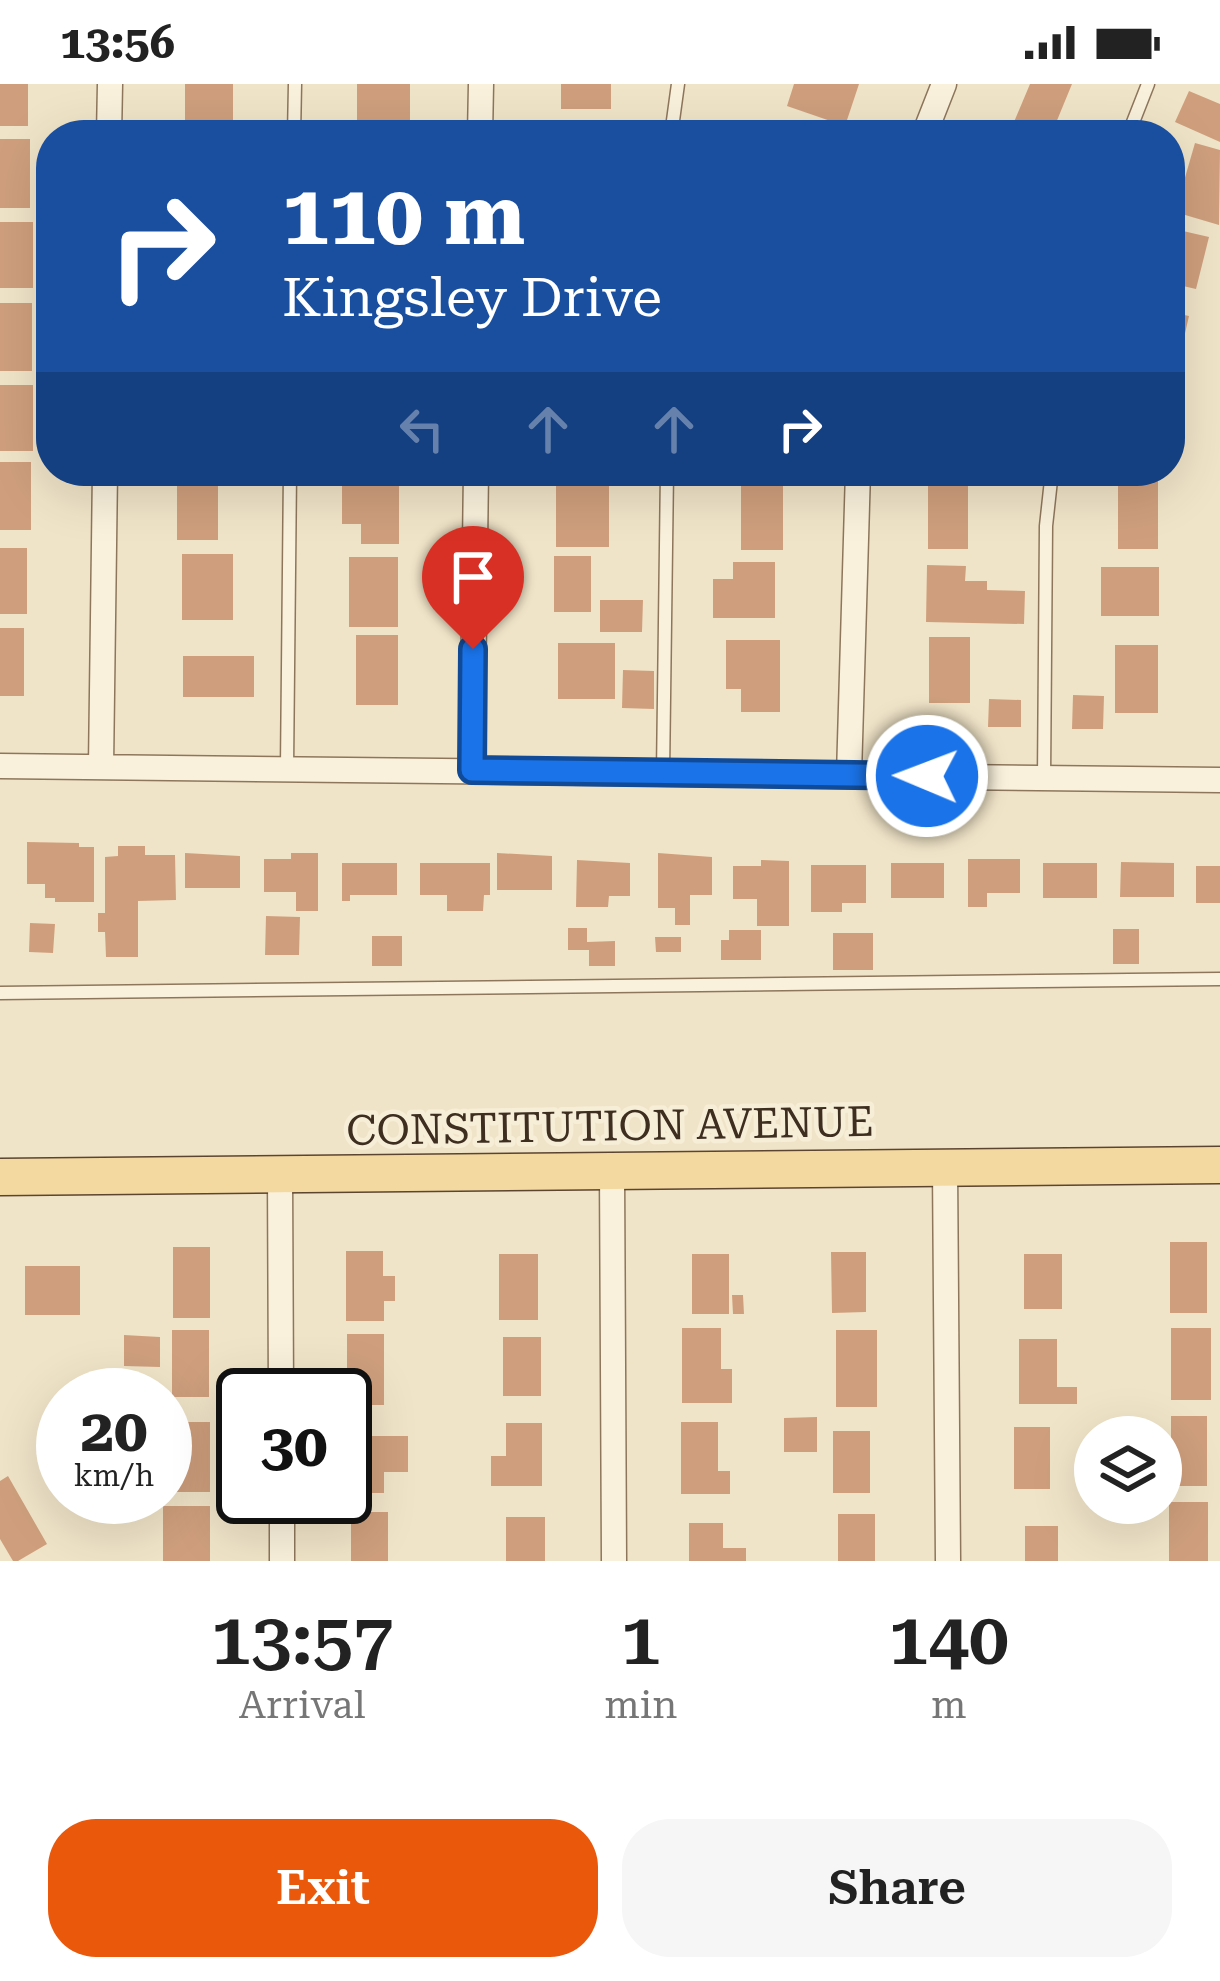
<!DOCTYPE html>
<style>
:root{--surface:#fff;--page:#f6f6f6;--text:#222;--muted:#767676;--accent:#ea580c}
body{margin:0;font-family:"Roboto Serif",serif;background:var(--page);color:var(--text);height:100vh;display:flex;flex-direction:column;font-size:45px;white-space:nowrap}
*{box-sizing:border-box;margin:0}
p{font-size:39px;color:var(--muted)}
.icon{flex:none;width:66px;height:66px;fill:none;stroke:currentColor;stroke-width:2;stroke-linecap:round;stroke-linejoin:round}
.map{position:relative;height:1477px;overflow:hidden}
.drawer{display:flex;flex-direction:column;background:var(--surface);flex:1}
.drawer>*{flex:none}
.banner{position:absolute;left:36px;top:36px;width:1149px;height:366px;border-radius:48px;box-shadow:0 12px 48px #0002;background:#1a4fa0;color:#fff;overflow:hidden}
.tools{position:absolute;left:1074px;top:1332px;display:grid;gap:24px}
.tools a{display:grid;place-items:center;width:108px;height:108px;border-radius:50%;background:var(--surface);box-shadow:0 12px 48px #0002;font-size:60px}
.speed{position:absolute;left:36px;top:1284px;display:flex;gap:24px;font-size:60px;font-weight:700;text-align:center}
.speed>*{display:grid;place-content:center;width:156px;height:156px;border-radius:50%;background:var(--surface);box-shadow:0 12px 48px #0002;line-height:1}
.speed small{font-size:30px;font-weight:400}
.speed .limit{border:6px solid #111;border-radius:18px;background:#fff;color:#111}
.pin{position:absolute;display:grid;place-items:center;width:102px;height:102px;color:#fff;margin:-123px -51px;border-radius:50% 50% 50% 0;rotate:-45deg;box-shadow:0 0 12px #0007}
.pin .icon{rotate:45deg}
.me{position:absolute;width:132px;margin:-66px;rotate:271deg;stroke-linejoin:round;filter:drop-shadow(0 0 9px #0008)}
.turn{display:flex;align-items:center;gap:42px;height:252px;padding:0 48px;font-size:54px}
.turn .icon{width:156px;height:156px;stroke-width:2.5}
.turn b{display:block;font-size:84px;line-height:102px}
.lanes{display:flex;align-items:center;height:114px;padding:0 48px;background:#0003;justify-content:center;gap:60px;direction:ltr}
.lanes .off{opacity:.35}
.eta{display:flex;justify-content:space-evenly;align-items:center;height:204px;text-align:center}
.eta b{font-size:72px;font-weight:600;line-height:84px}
.button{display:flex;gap:24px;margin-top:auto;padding:24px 48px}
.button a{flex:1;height:138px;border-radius:48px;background:var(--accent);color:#fff;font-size:48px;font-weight:600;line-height:138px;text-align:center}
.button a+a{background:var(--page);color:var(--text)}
.status{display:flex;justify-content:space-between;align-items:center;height:84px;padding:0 60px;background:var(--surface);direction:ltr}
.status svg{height:33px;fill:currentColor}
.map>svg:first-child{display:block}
</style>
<div class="status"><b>13:56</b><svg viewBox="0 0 49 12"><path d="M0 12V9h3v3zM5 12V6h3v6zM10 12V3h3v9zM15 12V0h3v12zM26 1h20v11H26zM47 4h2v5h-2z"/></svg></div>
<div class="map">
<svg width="1220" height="1477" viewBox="0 0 1220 1477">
<rect width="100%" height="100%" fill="#f0e4c8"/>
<path fill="#cf9f7d" d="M0,0h28v42h-28z
M185,0h48v46h-48z
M357,0h53v46h-53z
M561,0h50v25h-50z
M794,0h65l-14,42 -58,-20z
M1030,0h42l-21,51h-25l-15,-6z
M1189,7l31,13v38l-45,-20z
M0,55h30v69h-30z
M1195,59l25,7 -1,75 -44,-13z
M0,138h33v66h-33z
M1170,144l39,9 -13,52 -26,-6z
M0,219h32v68h-32z
M1170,228l19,4 -17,74h-2z
M0,301h33v66h-33z
M0,378h31v68h-31z
M177,388h41v68h-41z
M556,388h53v75h-53z
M342,392h57v68h-38v-20h-19z
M1118,393h40v72h-40z
M741,395h42v71h-42z
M928,397h40v68h-40z
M0,464h27v66h-27z
M182,470h51v66h-51z
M554,472h37v56h-37z
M349,473h49v70h-49z
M733,478h42v56h-62v-39h20z
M927,481l39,1 -1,15h22v9l38,1 -1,33 -98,-2z
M1101,483h58v49h-58z
M600,516h43l-1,32h-42z
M0,544h24v68h-24z
M356,551h42v70h-42z
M929,553h41v66h-41z
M726,556h54v72h-39v-23h-15z
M558,559h57v56h-57z
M1115,561h43v68h-43z
M183,572h71v41h-71z
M623,586l31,1v38l-32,-1z
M1073,611l31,1 -1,33h-31z
M989,615l32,1v27h-33z
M27,758l52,1v4h15v55h-39v-4h-10v-14h-18z
M118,762h27v9h30l1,45 -38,1v56h-32l-1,-25h-7v-19h7v-56l13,-1z
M185,769l55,3v32h-55z
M291,769h27v58h-22v-19h-32v-33h27z
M497,769l55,3v34h-55z
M658,769l54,4v38h-22v30h-15v-17h-17z
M968,775h52v34h-33v14h-19z
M577,776l53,3v33h-21l-1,11h-32z
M761,776l28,1v65h-32v-27h-24v-33h28z
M1121,778l53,1v34h-54z
M342,779h55v32h-47v6h-8z
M420,779h70v32h-6l-1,16h-36v-16h-27z
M891,779h53v35h-53z
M1043,779h54v35h-54z
M811,781h55v38h-24v9h-31z
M1196,782h24v37h-24z
M266,832l34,1 -1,38h-34z
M30,839l25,1 -2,29 -24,-1z
M568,844h19v14l28,-1v25h-26v-16h-21z
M1113,845h26v35h-26z
M729,846h32v30h-40v-20h8z
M833,849h40v37h-40z
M372,852h30v30h-30z
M655,853h26v15h-25z
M1170,1158h37v71h-37z
M173,1163h37v71h-37z
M346,1167h37v25h12v25h-11v20h-38z
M831,1168h35v60l-34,1z
M499,1170h39v66h-39z
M692,1170h37v60h-37z
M1024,1170h38v55h-38z
M25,1182h55v49h-55z
M732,1211h11l1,19h-11z
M682,1244h39v41h11v34h-50z
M1171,1244h40v72h-40z
M172,1246h37v67h-37z
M836,1246h41v77h-41z
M347,1250h37v71h-37z
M124,1251l36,2v30l-36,-1z
M503,1253h38v59h-38z
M1019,1255h38v48h20v17h-58z
M1171,1332h36v70h-46v-34h10z
M817,1333v35h-33v-34z
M167,1338h43v70h-43z
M681,1338h37v49h12v23h-49z
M506,1339h36v63h-51v-30h15z
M1014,1343h36v62h-36z
M833,1347h37v62h-37z
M350,1352h58v36h-24v21h-34z
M8,1392l39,68 -29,17h-5l-13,-22v-58z
M1169,1418h39v59h-39z
M163,1422h47v55h-47z
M351,1428h37v49h-37z
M838,1430h37v47h-37z
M506,1433h39v44h-39z
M689,1439h34v25h23v13h-57z
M1025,1442h33v35h-33z"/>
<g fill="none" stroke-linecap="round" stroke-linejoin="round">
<g stroke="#8d765c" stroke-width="15">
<path id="service" d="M294,51l1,-51
M671,51l7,-51
M1128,51l20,-51
M287,684l3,-297
M663,689l4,-302
M1044,694l2,-252 6,-55
M0,909l1220,-14"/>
</g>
<g stroke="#8d765c" stroke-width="27">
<path id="minor" d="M109,51l1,-51
M480,51l1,-51
M924,51l20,-51
M0,682l1220,14
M101,683l4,-296
M472,686l4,-299
M849,691l9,-304
M945,1083l3,394
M612,1087l2,390
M280,1090l1,221
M282,1413v64"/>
</g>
<g stroke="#5b4430" stroke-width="39">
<path id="primary" d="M0,1093l1220,-12"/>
</g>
<use href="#service" stroke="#faf1dc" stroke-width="12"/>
<use href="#minor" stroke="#faf1dc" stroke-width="24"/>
<use href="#primary" stroke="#f3d9a0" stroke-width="36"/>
</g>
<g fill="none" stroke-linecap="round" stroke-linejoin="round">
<g stroke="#114b97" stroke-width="30">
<path id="route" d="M473,565l-1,121 455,6"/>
</g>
<use href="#route" stroke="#1a73e8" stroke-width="21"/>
</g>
<g text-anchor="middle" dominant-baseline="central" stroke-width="9" stroke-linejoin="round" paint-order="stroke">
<g font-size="42" fill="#3d2e20" stroke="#f7eed8">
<text transform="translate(610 1042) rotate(-1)">CONSTITUTION AVENUE</text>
</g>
</g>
</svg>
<div class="tools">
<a><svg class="icon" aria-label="layers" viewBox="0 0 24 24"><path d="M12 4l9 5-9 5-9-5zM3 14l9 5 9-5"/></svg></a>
</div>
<div class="speed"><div>20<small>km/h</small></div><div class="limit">30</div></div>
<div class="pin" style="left:473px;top:565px;background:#d93025"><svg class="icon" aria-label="arrive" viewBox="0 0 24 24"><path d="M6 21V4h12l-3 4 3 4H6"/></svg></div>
<svg class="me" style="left:927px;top:692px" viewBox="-20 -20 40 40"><circle r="17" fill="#1a73e8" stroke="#fff" stroke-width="3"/><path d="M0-11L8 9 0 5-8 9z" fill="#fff"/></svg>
<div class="banner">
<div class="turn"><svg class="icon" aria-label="right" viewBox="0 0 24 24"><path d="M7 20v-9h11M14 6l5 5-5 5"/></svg><div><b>110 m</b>Kingsley Drive</div></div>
<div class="lanes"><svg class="icon off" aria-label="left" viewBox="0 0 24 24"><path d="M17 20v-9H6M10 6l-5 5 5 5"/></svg><svg class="icon off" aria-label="ahead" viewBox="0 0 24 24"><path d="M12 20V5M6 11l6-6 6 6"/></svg><svg class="icon off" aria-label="ahead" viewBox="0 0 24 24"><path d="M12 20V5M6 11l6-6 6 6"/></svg><svg class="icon" aria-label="right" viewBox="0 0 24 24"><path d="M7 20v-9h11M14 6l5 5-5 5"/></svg></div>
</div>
</div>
<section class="drawer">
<div class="eta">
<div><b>13:57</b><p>Arrival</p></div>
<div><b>1</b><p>min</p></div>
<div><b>140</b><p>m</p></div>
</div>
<div class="button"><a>Exit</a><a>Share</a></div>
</section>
